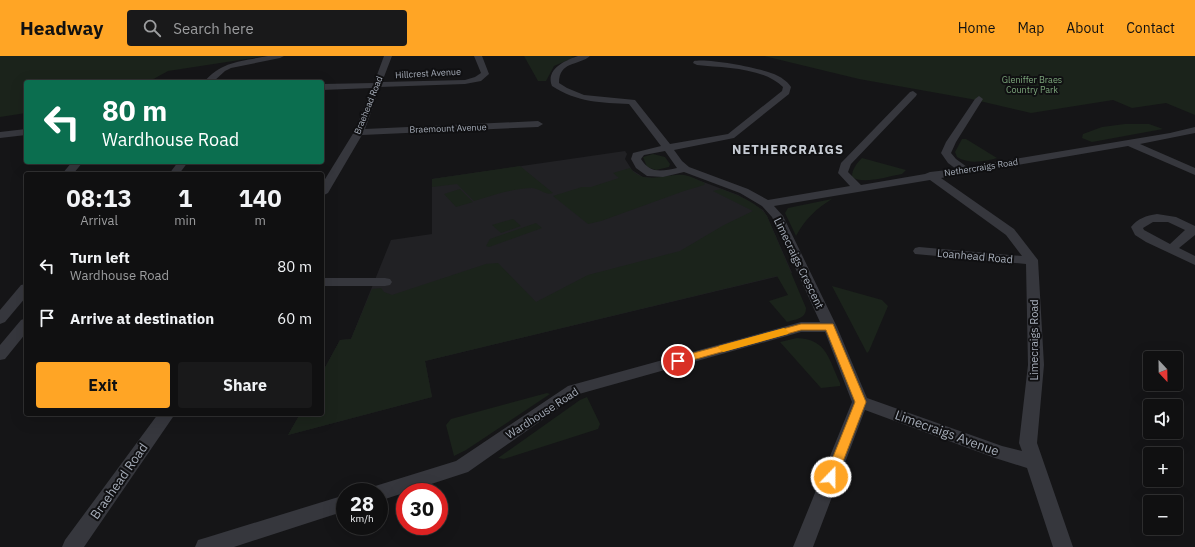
<!DOCTYPE html>
<meta charset="utf-8">
<style>
:root{--surface:#101011;--page:#19191a;--text:#f1f3f6;--muted:#9c9d9f;--line:#303031;--accent:#ffa525}
body{margin:0;font-family:"IBM Plex Sans",sans-serif;background:var(--page);color:var(--text);height:100vh;display:flex;flex-direction:column;font-size:15px;white-space:nowrap}
*{box-sizing:border-box;margin:0}
p{font-size:13px;color:var(--muted)}
.icon{flex:none;width:22px;height:22px;fill:none;stroke:currentColor;stroke-width:2;stroke-linecap:round;stroke-linejoin:round}
.map{position:relative;flex:1;overflow:hidden}
.sheet{position:absolute;left:24px;top:116px;width:300px;height:244px;display:flex;flex-direction:column;background:var(--surface);border-radius:4px;box-shadow:0 4px 16px #0002,0 0 0 1px var(--line)}
.sheet>*{flex:none}
.guide{position:absolute;left:24px;top:24px;width:300px;height:84px;border-radius:4px;box-shadow:0 4px 16px #0002,0 0 0 1px var(--line);background:#0b6e4f;color:#fff;overflow:hidden}
.needle{width:26px;rotate:158deg}
.buttons{position:absolute;left:1143px;top:295px;display:grid;gap:8px}
.buttons a{display:grid;place-items:center;width:40px;height:40px;border-radius:4px;background:var(--surface);box-shadow:0 4px 16px #0002,0 0 0 1px var(--line);font-size:20px}
.speed{position:absolute;left:336px;top:427px;display:flex;gap:8px;font-size:20px;font-weight:700;text-align:center}
.speed>*{display:grid;place-content:center;width:52px;height:52px;border-radius:50%;background:var(--surface);box-shadow:0 4px 16px #0002,0 0 0 1px var(--line);line-height:1}
.speed small{font-size:10px;font-weight:400}
.speed .limit{border:6px solid #d22;background:#fff;color:#111}
.pin{position:absolute;display:grid;place-items:center;width:34px;height:34px;color:#fff;margin:-17px;border:2px solid #fff;border-radius:50%;box-shadow:0 1px 4px #0007}
.me{position:absolute;width:44px;margin:-22px;rotate:22deg;stroke-linejoin:round;filter:drop-shadow(0 0 3px #0008)}
.turn{display:flex;align-items:center;gap:14px;height:84px;padding:0 12px;font-size:18px}
.turn .icon{width:52px;height:52px;stroke-width:2.5}
.turn b{display:block;font-size:28px;line-height:34px}
.eta{display:flex;justify-content:space-evenly;align-items:center;height:68px;text-align:center}
.eta b{font-size:24px;font-weight:800;line-height:28px}
.cta{display:flex;gap:8px;margin-top:auto;padding:8px 12px}
.cta a{flex:1;height:46px;border-radius:4px;background:var(--accent);color:#111;font-size:16px;font-weight:800;line-height:46px;text-align:center}
.cta a+a{background:var(--page);color:var(--text)}
ul{padding:0;list-style:none}
li{display:flex;align-items:center;gap:12px;height:52px;padding:0 12px}
li div{flex:1}
li b{display:block;font-size:15px}
li em{font-style:normal}
header{display:flex;align-items:center;gap:24px;box-sizing:border-box;height:56px;padding:0 20px;background:var(--accent);color:#111}
header strong{font-size:19px}
nav{display:flex;gap:22px;margin-inline-start:auto;font-size:14px}
.search{width:280px;height:36px;background:var(--page);display:flex;align-items:center;gap:10px;box-sizing:border-box;padding:0 14px;border-radius:4px;color:var(--muted);font-size:15px}
.map>svg:first-child{display:block}
</style>
<header>
<strong>Headway</strong>
<div class="search"><svg class="icon" aria-label="search" viewBox="0 0 24 24"><circle cx="10" cy="10" r="6"/><path d="M15 15l6 6"/></svg>Search here</div>
<nav><a>Home</a><a>Map</a><a>About</a><a>Contact</a></nav>
</header>
<div class="map">
<svg width="1195" height="491" viewBox="0 0 1195 491">
<rect width="100%" height="100%" fill="#151517"/>
<path fill="#212124" d="M625,95l2,3 -2,5 7,11 11,7 12,1 28,-3 7,2 48,18 25,15 4,6 25,57 -367,88 7,36 -144,38 12,-21h22v-41l18,-33 11,-1 40,-99 41,-6v-55z"/>
<path fill="#1b231b" d="M0,0h265l-97,15 -20,11h-122v31l-26,4z
M524,0h47l4,1 -21,9 -8,15h-8z
M764,0h431v59l-29,-12 -34,5 -19,-8 -82,13 -60,-14 -112,-20z
M1125,68h24l14,5 -71,13 -10,-4 1,-4 19,-7z
M962,83h4l31,19c-13,4 -29,6 -40,-1l-2,-5z
M653,98l12,3 5,7 -1,3 -13,3 -9,-3 -4,-10z
M862,102l44,12 -4,4c-13,2 -39,11 -50,3 0,-8 5,-14 10,-19z
M520,110l33,27c-7,3 -14,-5 -21,-5 -18,0 -41,8 -58,13l-17,-17 -25,3v-8z
M630,112c14,18 36,5 54,7 7,1 14,5 21,8l-1,2 -20,6 -83,30 -13,3 -35,-28 29,-9h9l28,-9 -6,-5z
M460,133l13,13 -17,5 -12,-13z
M721,133c16,6 36,13 46,27l39,92c0,11 -10,11 -19,14l-18,-21 19,-6 -11,-19 -352,85 7,36 -144,38 12,-21h22v-41l18,-33 11,-1 21,-50 9,-1 3,4 8,3 94,-31 12,-1 38,39 52,-27 92,-24 44,-26 29,-14 -40,-20z
M832,143c-16,10 -27,20 -36,37l-11,-23 3,-5z
M513,163l8,7 -20,7 -9,-8z
M536,167l6,5 -53,19 -3,-1 4,-7z
M832,230l50,14 6,6 -19,45 -2,2z
M797,282c30,1 32,22 43,45v3l-19,2 -41,-46z
M547,337l3,1 -84,56 -12,6 -8,-31 5,-6z
M587,341l13,27 -2,5 -94,30 -6,-1 82,-58z"/>
<g fill="none" stroke-linecap="round" stroke-linejoin="round">
<path fill="#36373d" fill-rule="evenodd" d="M268,0h16l-4,2 -49,10 -6,3 -12,11h-9c17,-21 39,-21 64,-26z
M384,0h8l-10,26 83,-2 10,-3 6,-4 -7,-17h8l7,18 -8,7 -16,3 -85,3 -15,42 173,-8 5,3 -5,3 -176,8 -34,58 -6,3v-12l32,-52 18,-44 -50,2v-6l52,-1z
M578,0h12c-12,10 -31,5 -31,27l8,5 17,7 51,5 35,44 58,-10 54,-43 1,-4c-21,-20 -59,-19 -86,-22l-4,-2 1,-2c14,-3 66,7 80,13 7,3 13,7 17,13l-2,7 -55,44 -60,12 8,11 7,6 59,22 20,11 82,-14 -12,-13 3,-10 69,-71 3,-1 4,3 -1,2 -65,68 -3,8 13,13 64,-11 5,-2 26,-3 -8,-6 -7,-10 5,-11 29,-43 4,-3 4,3 -27,43 -5,11 5,6 11,8 203,-34 25,-6v6l-55,11 55,24v7l-67,-29 -187,32 73,51 24,31 6,105 -7,78 36,104h-20l-26,-79 -32,-10 -130,-48 -52,137h-20l59,-145 -27,-70h-24l-222,62 -111,78 -89,29v-9h-9l2,-5 84,-26 112,-75 233,-64h19l-48,-105 -10,-11 -22,-13 -56,-21 -21,5 -16,-1 -11,-8 -5,-9 2,-6 28,-7 -32,-42c-27,-1 -53,-2 -77,-18 -7,-17 14,-26 26,-30zM665,95l12,17c-15,3 -27,6 -36,-9l3,-4zM930,124l76,55 16,21 -103,-9 -4,1 -2,3 2,3 111,10 2,101 -9,78 3,8 -20,-5 -135,-48 -30,-71 -54,-111 -9,-10z
M26,73v6l-26,3v-6z
M72,106h11l-10,12h-11z
M178,106h10l-9,12h-10z
M1157,158l19,3 19,9v9l-16,13 16,8v9l-49,-23 -11,-7 -4,-8c7,-9 15,-11 26,-13zM1153,166h15l17,8 -15,14 -26,-14 -1,-2z
M322,222h63l5,1 2,3 -2,3 -5,1h-63z
M26,228v13l-21,25 -5,2v-14l21,-25z
M26,262v15l-21,26 -5,1v-15l21,-25z
M158,358h17l-91,133h-22l3,-7z
M345,439v16l-111,36h-39l3,-7 7,-2z"/>
</g>
<path fill="#ffa525" stroke="#a66b18" d="M801,268h32l33,78 -29,75 -2,3 -4,2 -5,-2 -1,-3 30,-75 -29,-72h-25l-123,34 -3,-1 -2,-2 2,-3z"/>
<path fill="#f59e0b" d="M784,272l5,4 -1,2 -65,18 -5,-4 1,-2z"/>
<g text-anchor="middle" dominant-baseline="central" stroke-width="4" stroke-linejoin="round" paint-order="stroke">
<g font-size="9" fill="#a6adb9" stroke="#101012">
<text transform="translate(428 17) rotate(-3)">Hillcrest Avenue</text>
<text transform="translate(368 49) rotate(-68)">Braehead Road</text>
<text transform="translate(448 72) rotate(-2)">Braemount Avenue</text>
<text transform="translate(981 111) rotate(-9)">Nethercraigs Road</text>
</g>
<g font-size="9" fill="#7ca57b" stroke="#101012">
<text x="1032" y="23">Gleniffer Braes<tspan x="1032" dy="10">Country Park</tspan></text>
</g>
<g font-size="11" fill="#a6adb9" stroke="#101012">
<text transform="translate(975 200) rotate(5)">Loanhead Road</text>
<text transform="translate(799 207) rotate(64)">Limecraigs Crescent</text>
<text transform="translate(1034 284) rotate(-90)">Limecraigs Road</text>
<text transform="translate(542 357) rotate(-33)">Wardhouse Road</text>
</g>
<g font-size="13" font-weight="bold" letter-spacing="1" fill="#c7ccd4" stroke="#101012">
<text x="788" y="93">NETHERCRAIGS</text>
</g>
<g font-size="13" fill="#a6adb9" stroke="#101012">
<text transform="translate(947 377) rotate(20)">Limecraigs Avenue</text>
<text transform="translate(119 425) rotate(-55)">Braehead Road</text>
</g>
</g>
</svg>
<div class="buttons">
<a><svg class="needle" viewBox="-14 -14 28 28"><path d="M0-13l5 13h-10z" fill="#e53935"/><path d="M0 13l5-13h-10z" fill="#9c9d9f"/></svg></a>
<a><svg class="icon" aria-label="sound" viewBox="0 0 24 24"><path d="M4 9h4l5-4v14l-5-4H4zM17 9q2 3 0 6"/></svg></a>
<a>+</a>
<a>−</a>
</div>
<div class="speed"><div>28<small>km/h</small></div><div class="limit">30</div></div>
<div class="pin" style="left:678px;top:305px;background:#d93025"><svg class="icon" aria-label="arrive" viewBox="0 0 24 24"><path d="M6 21V4h12l-3 4 3 4H6"/></svg></div>
<svg class="me" style="left:831px;top:421px" viewBox="-20 -20 40 40"><circle r="17" fill="#ffa525" stroke="#fff" stroke-width="3"/><path d="M0-11L8 9 0 5-8 9z" fill="#fff"/></svg>
<div class="guide">
<div class="turn"><svg class="icon" aria-label="left" viewBox="0 0 24 24"><path d="M17 20v-9H6M10 6l-5 5 5 5"/></svg><div><b>80 m</b>Wardhouse Road</div></div>
</div>
<section class="sheet">
<div class="eta">
<div><b>08:13</b><p>Arrival</p></div>
<div><b>1</b><p>min</p></div>
<div><b>140</b><p>m</p></div>
</div>
<ul>
<li><svg class="icon" aria-label="left" viewBox="0 0 24 24"><path d="M17 20v-9H6M10 6l-5 5 5 5"/></svg><div><b>Turn left</b><p>Wardhouse Road</p></div><em>80 m</em></li>
<li><svg class="icon" aria-label="arrive" viewBox="0 0 24 24"><path d="M6 21V4h12l-3 4 3 4H6"/></svg><div><b>Arrive at destination</b></div><em>60 m</em></li>
</ul>
<div class="cta"><a>Exit</a><a>Share</a></div>
</section>
</div>
